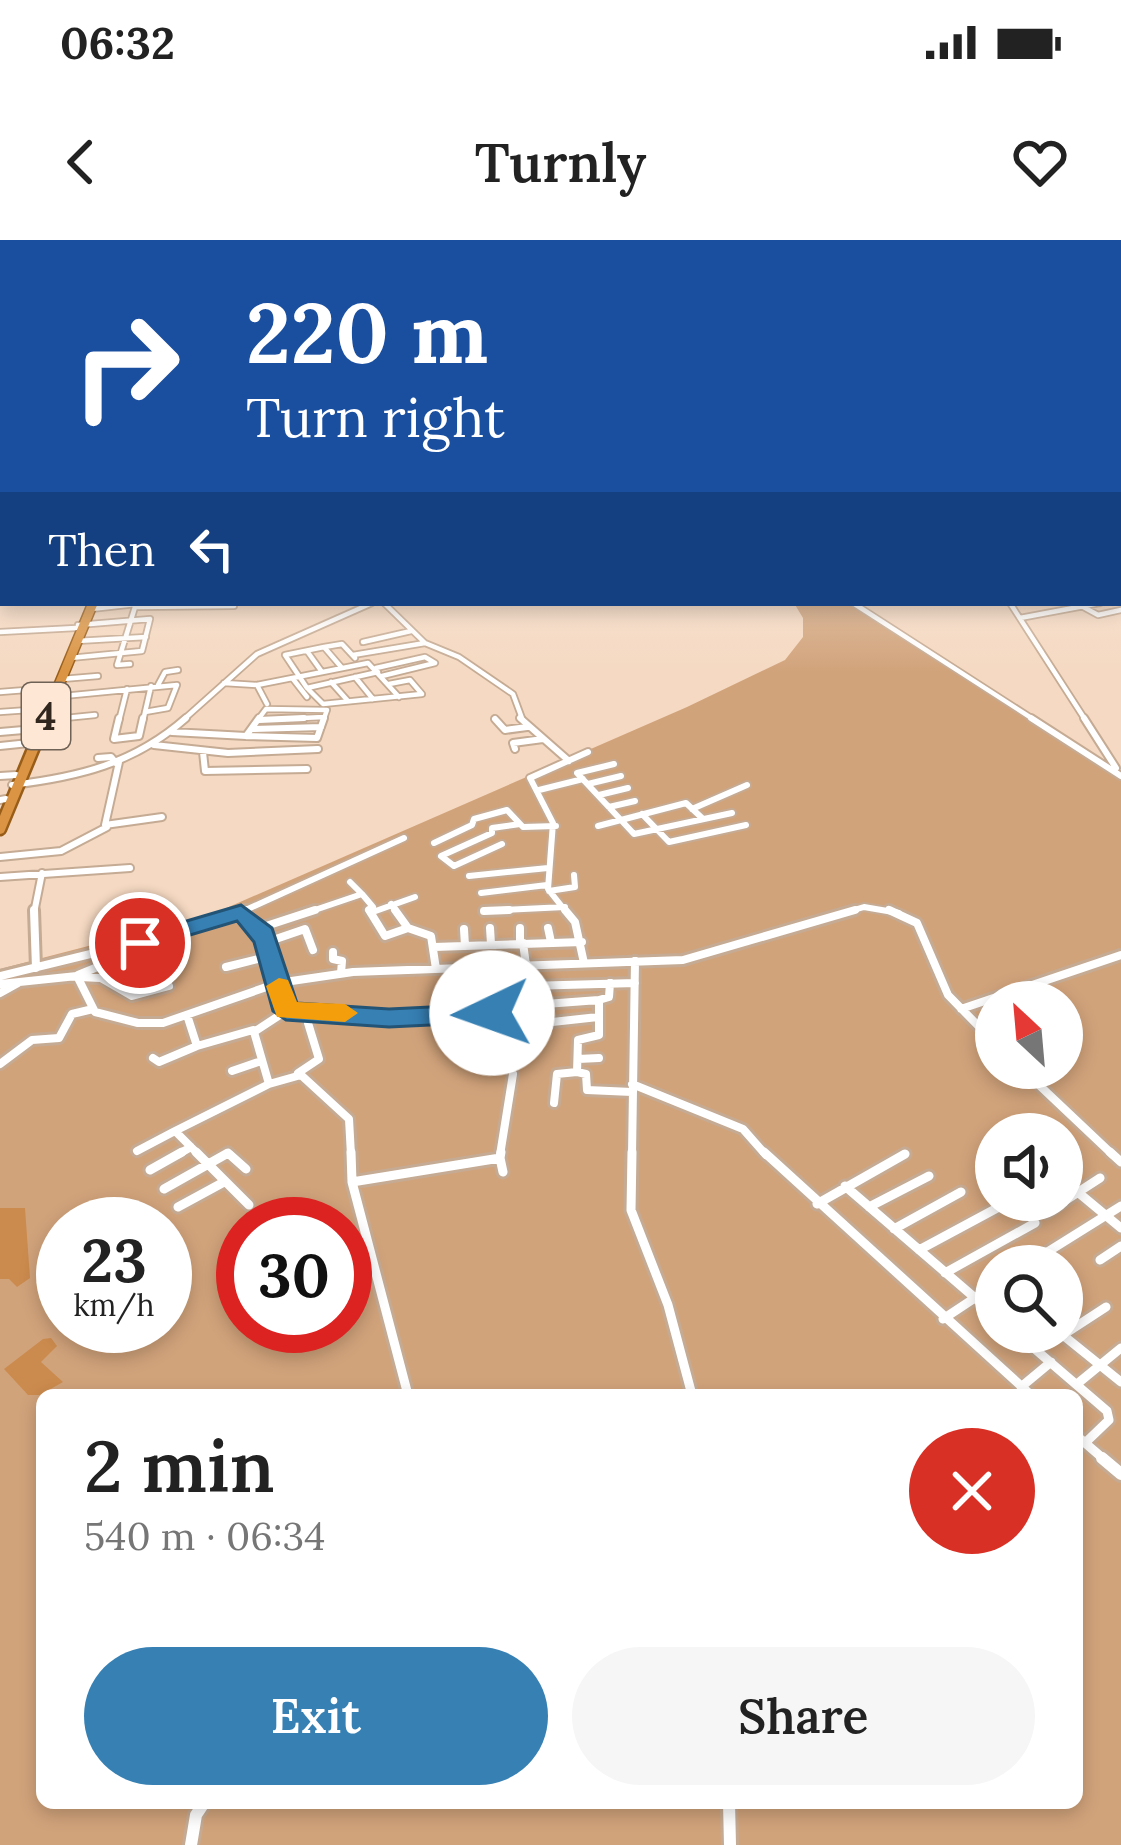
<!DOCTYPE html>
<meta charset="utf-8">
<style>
:root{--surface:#fff;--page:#f6f6f6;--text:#222;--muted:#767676;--accent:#3680b4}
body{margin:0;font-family:Lora,serif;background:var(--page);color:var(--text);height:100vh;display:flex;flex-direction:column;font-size:45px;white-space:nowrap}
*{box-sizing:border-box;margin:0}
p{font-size:39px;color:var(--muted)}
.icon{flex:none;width:66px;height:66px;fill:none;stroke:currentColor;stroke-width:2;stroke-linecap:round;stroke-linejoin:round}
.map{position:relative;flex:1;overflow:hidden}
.sheet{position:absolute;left:36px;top:1149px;width:1047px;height:420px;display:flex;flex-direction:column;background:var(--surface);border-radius:18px;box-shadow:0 6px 18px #0003}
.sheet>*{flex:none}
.hud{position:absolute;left:0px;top:0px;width:1122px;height:366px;box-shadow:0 6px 18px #0003;background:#1a4fa0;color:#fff;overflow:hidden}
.needle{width:78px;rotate:334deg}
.buttons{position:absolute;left:975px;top:741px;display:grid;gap:24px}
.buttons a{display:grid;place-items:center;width:108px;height:108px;border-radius:50%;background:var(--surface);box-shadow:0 6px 18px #0003;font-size:60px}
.speed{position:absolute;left:36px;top:957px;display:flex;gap:24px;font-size:60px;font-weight:700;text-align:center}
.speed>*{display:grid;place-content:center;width:156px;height:156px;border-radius:50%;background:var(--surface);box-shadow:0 6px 18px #0003;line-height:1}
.speed small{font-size:30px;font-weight:400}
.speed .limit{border:18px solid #d22;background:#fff;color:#111}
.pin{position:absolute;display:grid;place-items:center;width:102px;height:102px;color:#fff;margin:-51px;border:6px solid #fff;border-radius:50%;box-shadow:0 3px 12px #0007}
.me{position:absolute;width:132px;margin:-66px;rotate:267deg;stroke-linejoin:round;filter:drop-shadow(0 0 9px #0008)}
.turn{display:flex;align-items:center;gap:42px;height:252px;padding:0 48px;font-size:54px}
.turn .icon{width:156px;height:156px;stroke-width:2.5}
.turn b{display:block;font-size:84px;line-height:102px}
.then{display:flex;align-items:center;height:114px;padding:0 48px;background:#0003;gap:24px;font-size:45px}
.round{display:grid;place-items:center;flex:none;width:126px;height:126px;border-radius:63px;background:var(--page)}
.head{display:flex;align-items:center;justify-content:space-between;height:204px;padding:0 48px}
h1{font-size:72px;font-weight:600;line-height:90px}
.primary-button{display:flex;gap:24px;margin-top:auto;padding:24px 48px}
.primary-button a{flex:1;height:138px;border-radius:72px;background:var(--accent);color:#fff;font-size:48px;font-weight:600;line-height:138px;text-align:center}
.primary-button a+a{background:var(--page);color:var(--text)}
.status{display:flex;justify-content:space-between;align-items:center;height:84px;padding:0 60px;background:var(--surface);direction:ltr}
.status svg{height:33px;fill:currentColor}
header{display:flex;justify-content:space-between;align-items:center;height:156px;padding:0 48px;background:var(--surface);font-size:54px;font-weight:600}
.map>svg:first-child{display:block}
</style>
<div class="status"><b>06:32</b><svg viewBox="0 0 49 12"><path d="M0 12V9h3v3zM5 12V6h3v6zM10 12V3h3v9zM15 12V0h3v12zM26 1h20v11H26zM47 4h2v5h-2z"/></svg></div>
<header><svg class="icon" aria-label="back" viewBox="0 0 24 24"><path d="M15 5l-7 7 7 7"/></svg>Turnly<svg class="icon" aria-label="heart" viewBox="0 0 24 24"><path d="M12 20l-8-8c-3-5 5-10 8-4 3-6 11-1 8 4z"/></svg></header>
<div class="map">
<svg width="1121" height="1605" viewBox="0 0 1121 1605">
<rect width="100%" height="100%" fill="#f5d9c2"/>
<path fill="#d1a37b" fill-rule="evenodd" d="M794,363h56l271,175v1067h-1121v-876l215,-56 472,-206 98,-47 18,-23v-19zM996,762h66v66h-66zM996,894h66v66h-66zM63,984h102v102h-102zM243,984h102v102h-102zM996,1026h66v66h-66zM42,1155h1035v408h-1035z"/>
<path fill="#cc8b4e" d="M0,968h25l5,70 -13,9 -8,-8h-9z
M51,1098l6,8 -16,16 22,20 -23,13h-12l-24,-26 39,-30z"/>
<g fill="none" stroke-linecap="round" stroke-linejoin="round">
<g stroke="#c5ab94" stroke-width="6">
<path id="minor-far5" d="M0,245l3,-4"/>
</g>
<g stroke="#c5ab94" stroke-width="8">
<path id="minor-far4" d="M384,363l41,40 34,14 54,37 10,27
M853,363l183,118
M1010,363l76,118
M1076,363l22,12 23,-5
M91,369l45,-5
M1020,378l80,-15
M0,392l76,-4
M77,401l69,-4
M363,402l48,-11
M324,407l-39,8 22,33 71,-16
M307,411l15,21
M353,415l72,-12
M70,418l72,-7 8,-32 -72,6
M130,424l-13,1 18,-58 99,-1
M342,428l-18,-21 18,-3 13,14
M376,428l49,-11 10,6 -53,13
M355,437l18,22
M62,439l36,-3
M293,439l14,18
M331,442l17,19
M224,443l33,2 111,-22 31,34
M158,445l7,-13 13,-2
M257,445l10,19
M307,448l16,16 99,-10 -12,-14 -21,4
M0,452l51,-4
M53,457l124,-12 -9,23 -23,4
M0,472l43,-3
M45,480l50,-5
M259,480l65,-3
M119,481l8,-32
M143,481l8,-35
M182,481l75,-67 115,-51
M257,481l9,-12 61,1 -4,11"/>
</g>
<g stroke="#c5ab94" stroke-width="10">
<path id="minor-far3" d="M119,478l-5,21 25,-3 4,-18
M520,478l49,43
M1031,478l90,58
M1084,478l32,50
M495,479l10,11 22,-3
M45,480l21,-2
M259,480l45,-2
M254,489l67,-2
M0,492l35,-3
M172,492l74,4
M246,496l71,2 7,-20
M246,496l13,-18
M154,505l74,8 90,-4
M0,506l29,-3
M515,509l-2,-6 30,-4
M203,512l2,19 102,-2
M98,518l13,-1 5,6
M119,522l-14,63 57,-8
M614,524l-37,9 57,61 98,-21
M0,536l16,-1
M588,544l33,-8
M12,545c66,-8 122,-21 174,-67
M539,550l44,-11
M599,555l29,-7
M0,560l6,-1
M609,567l26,-6
M692,569l55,-24
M642,574l27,28 77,-17
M598,586l88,-23 16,15
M434,603l38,-18 2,-6 33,-9 16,17 33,-1
M502,604l-48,22 -13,-10 51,-23v-5l28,-4
M0,617l61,-6 46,-24
M469,636l79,-8
M0,637l130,-9
M350,642l12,12
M549,651l26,-4 -1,-12
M481,653l66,-8
M391,664l6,9
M484,671l81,-4
M34,673l8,-40
M239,673l165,-75
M306,673l56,-19 11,13
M370,673l45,-16
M567,673l-19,-24 5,-66 -23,-45 58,-26
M844,673l20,-6 35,6"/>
</g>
<g stroke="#c5ab94" stroke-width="14">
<path id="minor-far2" d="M34,670l2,58
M369,670l16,26 23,-8
M395,670l13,18 23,8 5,33
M565,670l10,12 9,41
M889,670l28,13 31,72 48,49
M484,671l25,-1
M241,672l26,32 19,67 -32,21 15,52 32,-9 48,44 2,36
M260,688l55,-18
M490,688l1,16
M520,688v15
M548,688l3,14
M464,689l1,17
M267,702l38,-13 8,21
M523,703l11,81 64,-7
M434,707l148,-5
M333,712v7l9,2 -1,12
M226,727l44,-11
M78,735l34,-14
M0,736l164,-40 82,-26
M79,737l22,1 31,18 37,-10
M0,744l77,-8 18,36 43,11h25l115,-40 75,-11 330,-12 172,-50
M528,746l107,-3
M0,753l18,-10
M599,760l10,-3 1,-14
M532,765l67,-5v35l-21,5 -1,32 9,2 1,16 45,2
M961,769l160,-54
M286,771l103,7 122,-6
M484,774l3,34
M197,806l56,-16
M153,818l6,4 38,-16 -10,-31
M578,819l21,-1
M0,824l32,-24 27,-2 13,-24 21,-5
M1021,828l92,87
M232,831l29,-10
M298,833l21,-14 -11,-36
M632,844l111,45 23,26
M554,863l3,-29 20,-2
M137,911l38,-20
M177,915l14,-8
M199,915l-24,-24 94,-47
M225,915h5
M500,915l13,-81
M632,915l3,-194"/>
</g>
<g stroke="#c5ab94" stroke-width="15">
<path id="minor-far1" d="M196,912l53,53
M351,912l1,30 56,213
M632,912l-1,58 37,95 24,90
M764,912l267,243
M1110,912l11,10
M500,918l3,14
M1062,924l13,-8
M150,930l32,-18
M1062,939l59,49
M352,942l148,-24 1,-6
M845,946l151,130
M164,949l64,-36 18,16
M817,964l88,-50
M178,967l46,-25
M869,967l60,-31
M1046,973l54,-35
M894,989l67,-37
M919,1010l80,-43
M1100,1020l21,-14
M1025,1026l96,-60
M945,1033l90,-50
M943,1079l53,-35
M1015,1092l92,79 2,9 -24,23
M1059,1092l62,50
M1063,1095l43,-28
M1077,1144l44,-36
M1021,1147l30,-25
M1077,1196l29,25"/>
</g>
<g stroke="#c5ab94" stroke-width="18">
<path id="minor" d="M1102,1218l19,16
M729,1563l1,42
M191,1605l5,-30 8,-12"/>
</g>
<g stroke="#985d18" stroke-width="12">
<path id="trunk-far1" d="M44,481l49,-118"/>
</g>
<g stroke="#985d18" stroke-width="15">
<path id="trunk" d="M0,589l46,-111"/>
</g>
<use href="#minor-far5" stroke="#fff" stroke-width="3"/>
<use href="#minor-far4" stroke="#fff" stroke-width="4.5"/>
<use href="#minor-far3" stroke="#fff" stroke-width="6"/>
<use href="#minor-far2" stroke="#fff" stroke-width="8"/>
<use href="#minor-far1" stroke="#fff" stroke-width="9"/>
<use href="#minor" stroke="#fff" stroke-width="12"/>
<use href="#trunk-far1" stroke="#da9443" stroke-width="9"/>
<use href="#trunk" stroke="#da9443" stroke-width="10"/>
</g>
<linearGradient id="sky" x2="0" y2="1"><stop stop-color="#9da4aa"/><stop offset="0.48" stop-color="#faeee4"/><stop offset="1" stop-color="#faeee4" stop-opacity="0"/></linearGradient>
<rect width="1121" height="432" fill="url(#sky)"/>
<path fill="#3680b4" stroke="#235375" stroke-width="3" d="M241,665l31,23 25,75 92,6 103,-5 13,9 -13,9 -103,5 -103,-7 -13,-9 -19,-69 -17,-21 -97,29 -12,-7 4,-6z"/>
<path fill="#f59e0b" d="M279,738l9,2 9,22 48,2 13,9 -13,9 -68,-5 -11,-31z"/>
<g text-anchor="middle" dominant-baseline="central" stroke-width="12" stroke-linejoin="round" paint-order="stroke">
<rect fill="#fee8d5" stroke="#6e6155" stroke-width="3" x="22" y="443" width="48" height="66" rx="9"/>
<g font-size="39" font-weight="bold" fill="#31271e">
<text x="46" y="476">4</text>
</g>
</g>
</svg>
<div class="buttons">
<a><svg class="needle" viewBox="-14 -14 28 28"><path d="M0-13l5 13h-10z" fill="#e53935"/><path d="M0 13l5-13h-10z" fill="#767676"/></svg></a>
<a><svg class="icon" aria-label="sound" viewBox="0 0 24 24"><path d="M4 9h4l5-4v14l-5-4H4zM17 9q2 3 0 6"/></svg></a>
<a><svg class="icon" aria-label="search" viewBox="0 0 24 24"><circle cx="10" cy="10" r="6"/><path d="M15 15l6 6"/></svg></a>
</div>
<div class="speed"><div>23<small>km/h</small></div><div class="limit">30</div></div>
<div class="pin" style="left:140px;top:703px;background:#d93025"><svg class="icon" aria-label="arrive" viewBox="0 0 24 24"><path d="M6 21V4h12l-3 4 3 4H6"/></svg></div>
<svg class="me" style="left:492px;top:773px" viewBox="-20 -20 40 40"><circle r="19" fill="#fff"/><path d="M0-13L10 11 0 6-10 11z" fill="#3680b4"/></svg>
<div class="hud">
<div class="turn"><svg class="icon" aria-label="right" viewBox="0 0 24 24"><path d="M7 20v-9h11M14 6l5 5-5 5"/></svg><div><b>220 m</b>Turn right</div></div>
<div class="then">Then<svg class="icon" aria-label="left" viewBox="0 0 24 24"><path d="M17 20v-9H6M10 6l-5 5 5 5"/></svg></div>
</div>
<section class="sheet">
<div class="head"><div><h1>2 min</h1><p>540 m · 06:34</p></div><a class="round" style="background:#d93025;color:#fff"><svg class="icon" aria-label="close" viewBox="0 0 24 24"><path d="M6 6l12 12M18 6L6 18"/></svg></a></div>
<div class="primary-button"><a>Exit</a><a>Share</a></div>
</section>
</div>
